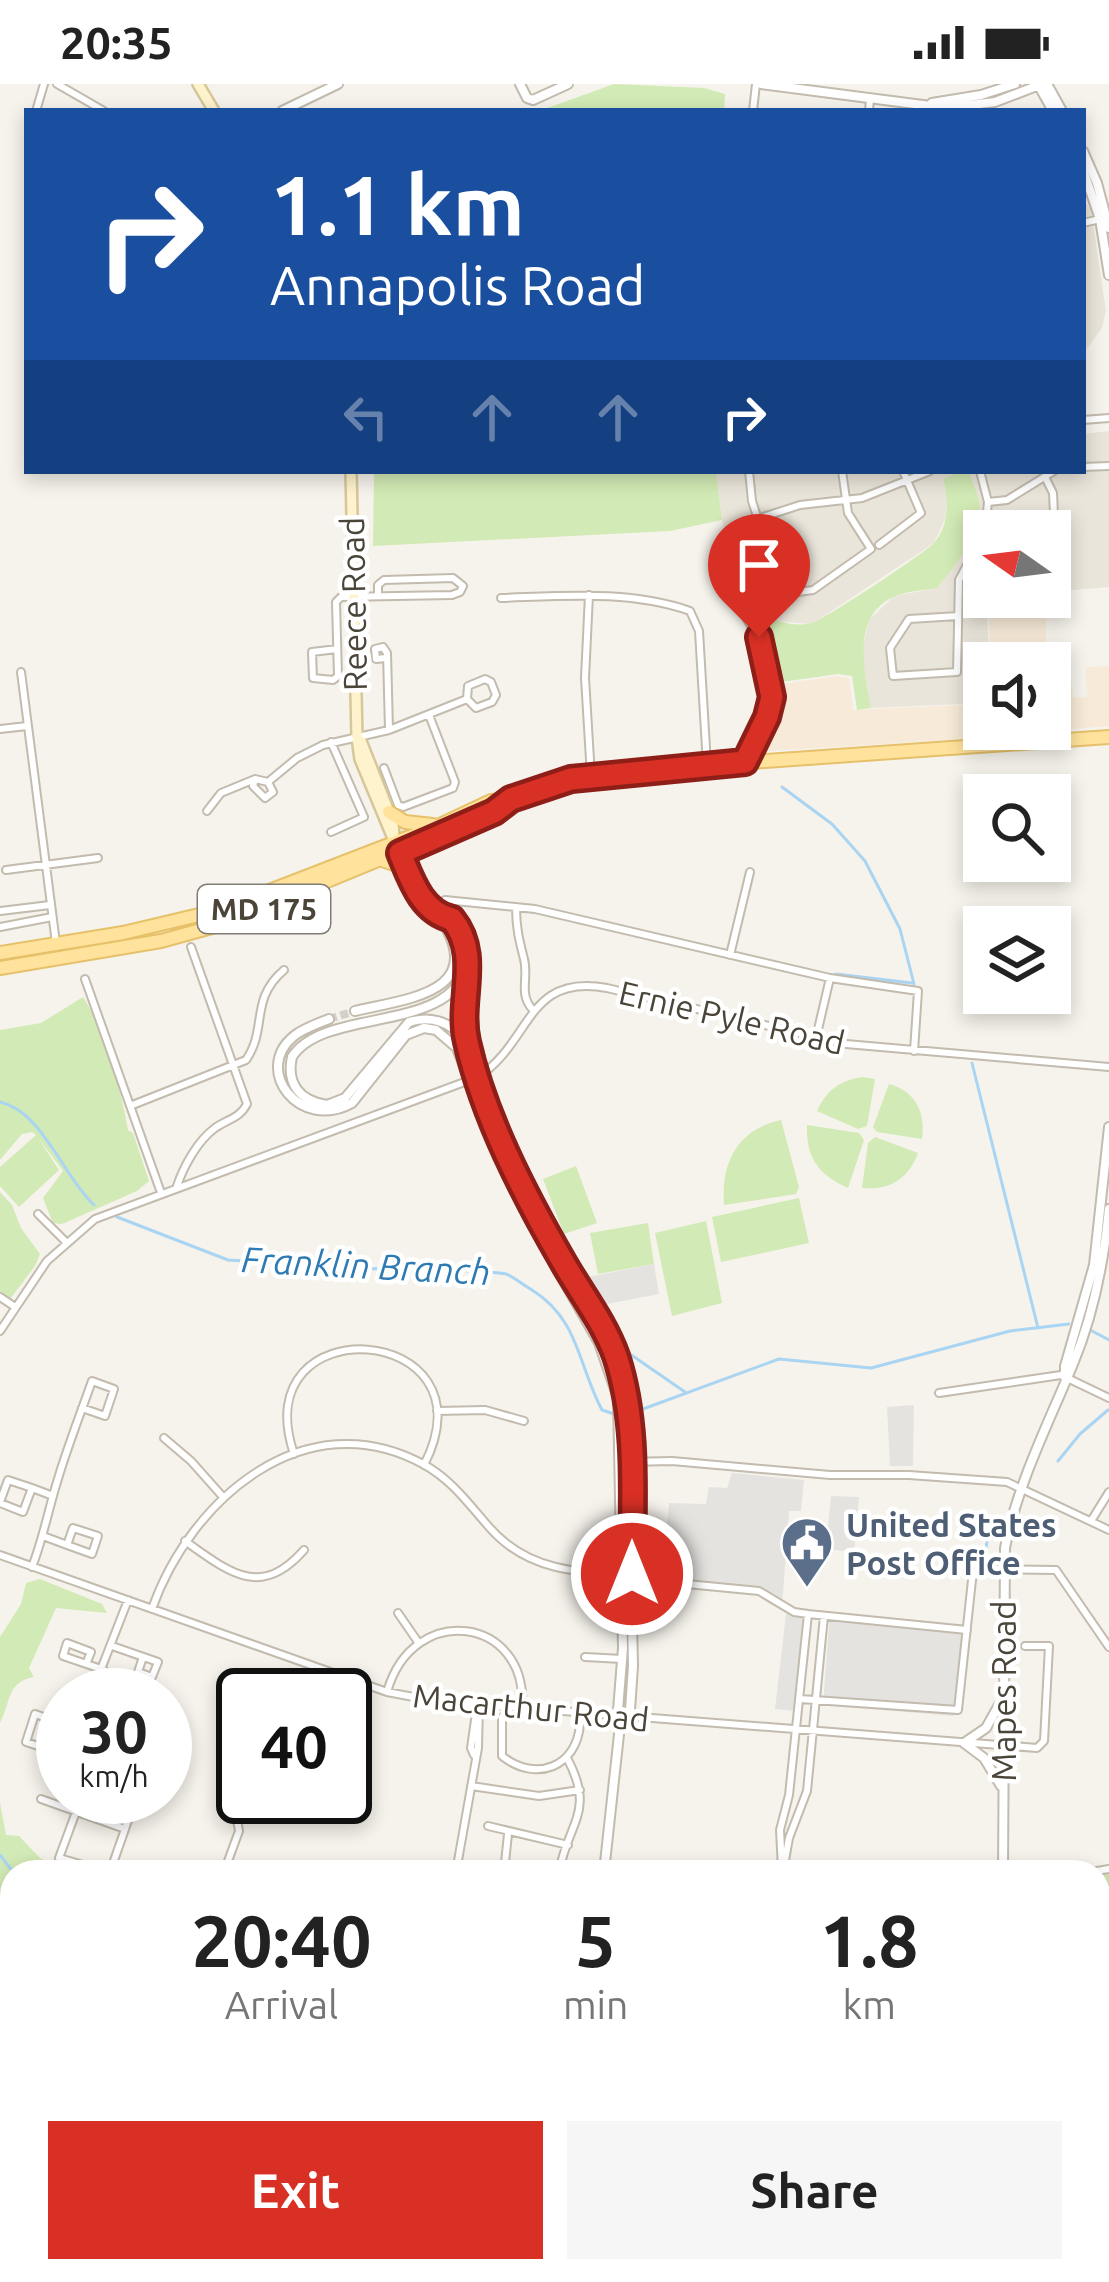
<!DOCTYPE html>
<style>
:root{--surface:#fff;--page:#f6f6f6;--text:#222;--muted:#767676;--accent:#d93025}
body{margin:0;font-family:Ubuntu,sans-serif;background:var(--page);color:var(--text);height:100vh;display:flex;flex-direction:column;font-size:45px;white-space:nowrap}
*{box-sizing:border-box;margin:0}
p{font-size:39px;color:var(--muted)}
.icon{flex:none;width:66px;height:66px;fill:none;stroke:currentColor;stroke-width:2;stroke-linecap:round;stroke-linejoin:round}
.map{position:relative;flex:1;overflow:hidden}
.panel{position:absolute;left:0px;top:1776px;width:1110px;height:423px;display:flex;flex-direction:column;background:var(--surface);border-radius:36px 36px 0 0;box-shadow:0 6px 18px #0003}
.panel>*{flex:none}
.top-card{position:absolute;left:24px;top:24px;width:1062px;height:366px;border-radius:0px;box-shadow:0 6px 18px #0003;background:#1a4fa0;color:#fff;overflow:hidden}
.needle{width:78px;rotate:284deg}
.buttons{position:absolute;left:963px;top:426px;display:grid;gap:24px}
.buttons a{display:grid;place-items:center;width:108px;height:108px;border-radius:0px;background:var(--surface);box-shadow:0 6px 18px #0003;font-size:60px}
.speed{position:absolute;left:36px;top:1584px;display:flex;gap:24px;font-size:60px;font-weight:700;text-align:center}
.speed>*{display:grid;place-content:center;width:156px;height:156px;border-radius:50%;background:var(--surface);box-shadow:0 6px 18px #0003;line-height:1}
.speed small{font-size:30px;font-weight:400}
.speed .limit{border:6px solid #111;border-radius:18px;background:#fff;color:#111}
.pin{position:absolute;display:grid;place-items:center;width:102px;height:102px;color:#fff;margin:-123px -51px;border-radius:50% 50% 50% 0;rotate:-45deg;box-shadow:0 0 12px #0007}
.pin .icon{rotate:45deg}
.me{position:absolute;width:132px;margin:-66px;rotate:0deg;stroke-linejoin:round;filter:drop-shadow(0 0 9px #0008)}
.turn{display:flex;align-items:center;gap:42px;height:252px;padding:0 48px;font-size:54px}
.turn .icon{width:156px;height:156px;stroke-width:2.5}
.turn b{display:block;font-size:84px;line-height:102px}
.lanes{display:flex;align-items:center;height:114px;padding:0 48px;background:#0003;justify-content:center;gap:60px;direction:ltr}
.lanes .off{opacity:.35}
.eta{display:flex;justify-content:space-evenly;align-items:center;height:204px;text-align:center}
.eta b{font-size:72px;font-weight:600;line-height:84px}
.cta{display:flex;gap:24px;margin-top:auto;padding:24px 48px}
.cta a{flex:1;height:138px;border-radius:0px;background:var(--accent);color:#fff;font-size:48px;font-weight:600;line-height:138px;text-align:center}
.cta a+a{background:var(--page);color:var(--text)}
.status{display:flex;justify-content:space-between;align-items:center;height:84px;padding:0 60px;background:var(--surface);direction:ltr}
.status svg{height:33px;fill:currentColor}
.map>svg:first-child{display:block}
</style>
<div class="status"><b>20:35</b><svg viewBox="0 0 49 12"><path d="M0 12V9h3v3zM5 12V6h3v6zM10 12V3h3v9zM15 12V0h3v12zM26 1h20v11H26zM47 4h2v5h-2z"/></svg></div>
<div class="map">
<svg width="1109" height="2198" viewBox="0 0 1109 2198">
<rect width="100%" height="100%" fill="#f6f3ec"/>
<path fill="#eae5da" d="M1083,114l8,12 15,101 -4,17 -19,26z
M1109,347v156l-59,5v-61h-66l5,132h-5v40l-113,5 -10,-52 8,-36 25,-24 43,-8 20,-26 17,-31 6,-24 -11,-36h114v-37z
M716,387h247l-20,9 5,17 -3,22 -11,24 -122,81 -39,-3 -29,-19 -22,-82z"/>
<path fill="#f7ead8" d="M989,513h57v66h-56z
M1109,582v60l-59,5v-55l21,-1 2,23 14,-1 -1,-30z
M837,592l12,2 4,32 131,-6v25h64v5l-293,18v-12l15,-22 5,-33z"/>
<path fill="#d2eab5" d="M614,0l90,4 21,6 -1,17h-185z
M374,387h342l6,49 -52,11 -297,15z
M963,387h6c3,11 11,27 11,38 -2,29 -26,58 -43,79 -12,2 -27,3 -39,7 -48,18 -34,75 -27,113l-14,2 -5,-34 -14,-2 -64,9 -13,-47 -23,-23 6,-11c20,13 45,29 70,20 14,-5 111,-69 120,-79 15,-17 15,-43 9,-64z
M83,913c21,32 39,95 45,133l5,3 16,48 -12,10 -75,33 -9,-1 -10,-25 20,-27 -26,-35 22,34 -40,37 -19,-21v-19l36,-32 -4,-3 -10,2 -22,26v-130l41,-7z
M863,993l12,2 -8,47 -9,3 -41,-18c9,-20 23,-31 46,-34z
M889,1000c26,7 37,28 33,55l-45,-7 -4,-5z
M781,1036l18,67 -3,7 -72,11c-3,-43 13,-75 57,-85z
M807,1041l52,8 5,7 -16,48c-30,-14 -42,-30 -41,-63z
M875,1053l43,16c-9,25 -28,38 -56,35l6,-45z
M576,1082l21,57 -33,11 -21,-55z
M0,1108l12,13 9,23 19,26 -5,12 -25,33 -10,-5z
M799,1114l10,45 -88,19 -9,-45z
M706,1137l16,82 -50,13 -17,-83z
M648,1139l6,41 -56,10 -8,-41z
M40,1495l62,25 5,9 -51,-5 -27,60 5,9c-28,5 -23,26 -34,46v-86l21,-33 5,-21z
M0,1719l6,32 13,1 21,22 28,14h-56v359l-12,-10v-152l7,-58 -4,-55 8,-30 -3,-19 -8,-11z
M1109,1790v144l-11,2v-144z"/>
<path fill="#e5e3e0" d="M654,1180l5,30 -57,11 -3,7 -4,-1 2,-5 -9,-29z
M914,1321l-1,61h-23l-3,-59z
M732,1389l72,7 -3,31h-12l-7,96 -23,-13 -97,-10 7,-81 37,1 3,-17 18,1z
M831,1412l28,1 -5,55 -28,-3z
M830,1528l137,13 -7,87 -7,4 -130,-11z
M786,1530l19,2 -10,95 -20,-2z"/>
<g fill="none" stroke-linecap="round" stroke-linejoin="round">
<path stroke="#a9d4f2" stroke-width="3" d="M782,703l50,37 33,37 35,68 14,55
M836,890l76,9
M972,979l66,265
M0,1018c42,9 63,74 94,103
M117,1133l111,43 217,13c14,-6 21,-1 36,-1 35,1 24,2 51,18 47,29 46,75 70,120l12,4
M1092,1247l17,9
M614,1259l71,49
M643,1325l136,-50 92,9 139,-37 59,-7
M1058,1377l22,-27 28,-24
M964,1435l35,3
M985,1471l5,-34
M0,1771l13,17
M0,2064l12,-10
M20,2187l5,6 19,5
M1083,2198l26,-10"/>
<path stroke="#d4d0c8" stroke-width="8" stroke-dasharray="8 4" stroke-linecap="butt" d="M329,935l26,-8"/>
<g stroke="#c2bbae" stroke-width="10">
<path id="minor" d="M57,0l47,27
M36,27l8,-27
M753,27l3,-27
M869,27l1,-13
M1083,139l17,-4
M1083,336l26,-2
M1083,383l25,-1
M749,387l3,30 30,93 31,-4 58,-41 -23,-36 -6,-42
M980,387l8,31 -3,29
M1045,393l8,16 3,64 -6,5
M988,418l19,-2 47,-29
M757,435l43,-14 62,-7 68,-27
M879,461l42,-32 -18,-42
M589,511l-4,83 6,98
M501,514c63,-2 129,-8 189,13l9,20 8,134
M740,524c19,29 43,72 28,108 -7,15 -16,27 -22,43
M958,532l-49,3 -19,29 3,28 64,-4 2,-92 25,-47
M337,565l-25,3 1,26 20,2 5,-4 -2,-74 5,-5 111,-2 8,-3 3,-6 -10,-8 -69,2 -6,5v11
M386,574l-10,1 -1,-10 8,-2 4,6 2,77
M21,588l35,271
M0,645l27,-3
M384,684l14,37 5,2 50,-19 2,-6 -26,-67
M268,698l5,10 -8,6 -12,-12 2,-7 13,3 29,-24 26,-13 66,-15 78,-31 9,9 16,-6 4,-7 -5,-13 -6,-3 -17,7 -1,13
M207,727l14,-18 34,-14
M331,748l33,-15 -33,-75
M6,786l92,-12
M445,816l90,9 295,69 88,13 -4,60
M516,823c0,20 3,33 8,52 5,19 -6,35 9,51
M0,827l50,-6
M0,843l52,-10
M730,871l20,-83
M85,895l75,211
M816,954l14,-60
M130,1022l116,-46c22,-32 3,-60 38,-90
M177,1102c6,-18 20,-45 38,-58 13,-9 25,-10 32,-24l-56,-157
M38,1130l27,27
M0,1213l15,10
M0,1247l47,-70 48,-42 383,-142c54,-35 48,-104 129,-89l239,56 263,23
M939,1309l122,-18 48,23
M437,1327l48,-1 39,11
M164,1354l27,23 32,36
M294,1370c-51,-150 204,-132 130,11
M627,1378l45,-1 158,14h79l98,7 102,48
M32,1404l21,8
M0,1418l8,-22 24,8 -9,24 -23,-9
M1091,1437l18,-29
M73,1444l25,8 -6,18 -25,-9z
M43,1452l24,9
M185,1457c45,32 76,58 119,9
M0,1471l387,137 48,9 602,47 7,-7 5,-95h-24
M32,1483c11,-28 16,-56 25,-85 10,-34 23,-67 35,-101l22,8 -9,27 -23,-8
M666,1498l93,9 35,21 14,2 159,16
M152,1525c38,-109 153,-209 271,-145 29,16 45,39 66,63 38,44 89,46 143,47
M398,1529l20,29
M112,1562l46,16 -6,15 -14,-5 5,-15
M585,1573l37,2
M86,1580l5,-12 -24,-9 -4,13 41,14
M387,1608c26,-92 141,-75 135,15
M91,1611l37,-95
M800,1615l158,11 14,-130 2,-7 11,-4 71,1 53,77
M502,1633v39c34,27 75,11 78,-32
M50,1635l-9,28 -15,-5 9,-28 28,10
M474,1671l-3,-7 6,-42
M471,1702l68,10 41,-6
M41,1715l84,30
M488,1742l80,19
M59,1774l48,14
M59,1774l17,-46
M59,1774l27,14
M782,1785l-2,-39 9,-35 19,-181
M110,1788l21,-60
M224,1788l15,-41 -2,-11
M456,1788l22,-124 1,-43
M504,1788l4,-38
M559,1788c9,-50 37,-60 8,-114
M783,1788l6,-34 18,-47 17,-175
M1091,1788l18,-3
M1098,1941l11,-2
M1098,2132l11,-2"/>
</g>
<g stroke="#c2bbae" stroke-width="12">
<path id="tertiary" d="M520,0l7,14 6,2 35,-16
M761,0l185,24 49,-6 47,-18
M1047,0l15,27
M1039,2l14,25
M932,19l49,-8 34,-11
M282,27l56,-27
M1083,67l14,32 12,45
M1083,86l17,49 9,56
M439,832l13,3c12,14 18,25 15,43 -11,73 -143,44 -175,95 -6,27 8,44 35,48l18,-7 64,-76c23,-7 41,0 57,18
M466,884v72l12,37 63,145 72,127 14,46 6,271 -3,44 -9,6
M355,927c56,-13 134,-19 84,-95 -5,-8 -14,-13 -20,-20 -9,-12 -13,-29 -19,-43
M329,935c-12,5 -25,9 -35,17 -42,34 6,96 58,67l54,-68 18,-7 12,2 21,18 39,102 31,66 72,127 19,55 5,250 -5,62 3,6 -17,156
M1065,1293v-11l29,-101 15,-138
M999,1621l-13,23 -22,15 20,15 17,28
M1003,1788l2,-324c12,-63 44,-126 68,-184 20,-48 31,-104 36,-155
M0,2171l12,-1
M1028,2187l4,11
M0,2188l12,-11"/>
</g>
<g stroke="#d6c79b" stroke-width="14">
<path id="secondary" d="M198,0l16,27
M351,387l6,267 3,21 37,89
M361,657l32,81 1,16"/>
</g>
<g stroke="#e6c16a" stroke-width="16">
<path id="primary" d="M389,728l16,10 28,3
M382,776l24,8
M0,869l123,-20 97,-23 220,-85 51,-24 20,-2 60,-20 136,-14 402,-28
M0,884l161,-27 62,-17 271,-112 14,-11"/>
</g>
<use href="#minor" stroke="#fff" stroke-width="6"/>
<use href="#tertiary" stroke="#fff" stroke-width="8"/>
<use href="#secondary" stroke="#fff3cd" stroke-width="9"/>
<use href="#primary" stroke="#ffe39c" stroke-width="12"/>
</g>
<g fill="none" stroke-linecap="round" stroke-linejoin="round">
<g stroke="#8d1f18" stroke-width="30">
<path id="route" d="M632,1490c0,-71 7,-149 -16,-218 -12,-34 -36,-64 -54,-96 -38,-66 -78,-143 -95,-218 -10,-42 15,-86 -15,-123 -31,-7 -41,-40 -52,-66l94,-41 17,-13 60,-20 174,-17 22,-45 5,-20 -13,-60"/>
</g>
<use href="#route" stroke="#d93025" stroke-width="21"/>
</g>
<defs>
<g id="civic-pin" transform="scale(2.7)"><path d="M0 17L-7.5 6A9.5 9.5 0 1 1 7.5 6Z" fill="#5c6f8a" stroke="#fff"/><path d="M-.6-6.5H3V-4.5H.6V-3L4-1V1h2V6H-6V1h2V-1L-.6-3ZM-1.2 2.5V6h2.4V2.5Z" fill="#fff"/></g>
</defs>
<g fill-rule="evenodd">
<use href="#civic-pin" x="807" y="1459"/>
</g>
<g text-anchor="middle" dominant-baseline="central" stroke-width="9" stroke-linejoin="round" paint-order="stroke">
<rect fill="#fff" stroke="#817c74" stroke-width="3" x="198" y="801" width="132" height="48" rx="9"/>
<g font-size="30" font-weight="bold" fill="#4b4439">
<text x="264" y="825">MD 175</text>
</g>
<g font-size="33" fill="#4b4439" stroke="#fff">
<text transform="translate(353 520) rotate(-91)">Reece Road</text>
<text transform="translate(732 933) rotate(13)">Ernie Pyle Road</text>
<text transform="translate(1003 1607) rotate(-90)">Mapes Road</text>
<text transform="translate(531 1623) rotate(6)">Macarthur Road</text>
</g>
<g font-size="33" font-weight="bold" fill="#4e5e75" stroke="#fff" text-anchor="start">
<text x="846" y="1440">United States<tspan x="846" dy="38">Post Office</tspan></text>
</g>
<g font-size="36" font-style="italic" fill="#2e7ab2" stroke="#fff">
<text transform="translate(366 1181) rotate(3)">Franklin Branch</text>
</g>
</g>
</svg>
<div class="buttons">
<a><svg class="needle" viewBox="-14 -14 28 28"><path d="M0-13l5 13h-10z" fill="#e53935"/><path d="M0 13l5-13h-10z" fill="#767676"/></svg></a>
<a><svg class="icon" aria-label="sound" viewBox="0 0 24 24"><path d="M4 9h4l5-4v14l-5-4H4zM17 9q2 3 0 6"/></svg></a>
<a><svg class="icon" aria-label="search" viewBox="0 0 24 24"><circle cx="10" cy="10" r="6"/><path d="M15 15l6 6"/></svg></a>
<a><svg class="icon" aria-label="layers" viewBox="0 0 24 24"><path d="M12 4l9 5-9 5-9-5zM3 14l9 5 9-5"/></svg></a>
</div>
<div class="speed"><div>30<small>km/h</small></div><div class="limit">40</div></div>
<div class="pin" style="left:759px;top:553px;background:#d93025"><svg class="icon" aria-label="arrive" viewBox="0 0 24 24"><path d="M6 21V4h12l-3 4 3 4H6"/></svg></div>
<svg class="me" style="left:632px;top:1490px" viewBox="-20 -20 40 40"><circle r="17" fill="#d93025" stroke="#fff" stroke-width="3"/><path d="M0-11L8 9 0 5-8 9z" fill="#fff"/></svg>
<div class="top-card">
<div class="turn"><svg class="icon" aria-label="right" viewBox="0 0 24 24"><path d="M7 20v-9h11M14 6l5 5-5 5"/></svg><div><b>1.1 km</b>Annapolis Road</div></div>
<div class="lanes"><svg class="icon off" aria-label="left" viewBox="0 0 24 24"><path d="M17 20v-9H6M10 6l-5 5 5 5"/></svg><svg class="icon off" aria-label="ahead" viewBox="0 0 24 24"><path d="M12 20V5M6 11l6-6 6 6"/></svg><svg class="icon off" aria-label="ahead" viewBox="0 0 24 24"><path d="M12 20V5M6 11l6-6 6 6"/></svg><svg class="icon" aria-label="right" viewBox="0 0 24 24"><path d="M7 20v-9h11M14 6l5 5-5 5"/></svg></div>
</div>
<section class="panel">
<div class="eta">
<div><b>20:40</b><p>Arrival</p></div>
<div><b>5</b><p>min</p></div>
<div><b>1.8</b><p>km</p></div>
</div>
<div class="cta"><a>Exit</a><a>Share</a></div>
</section>
</div>
